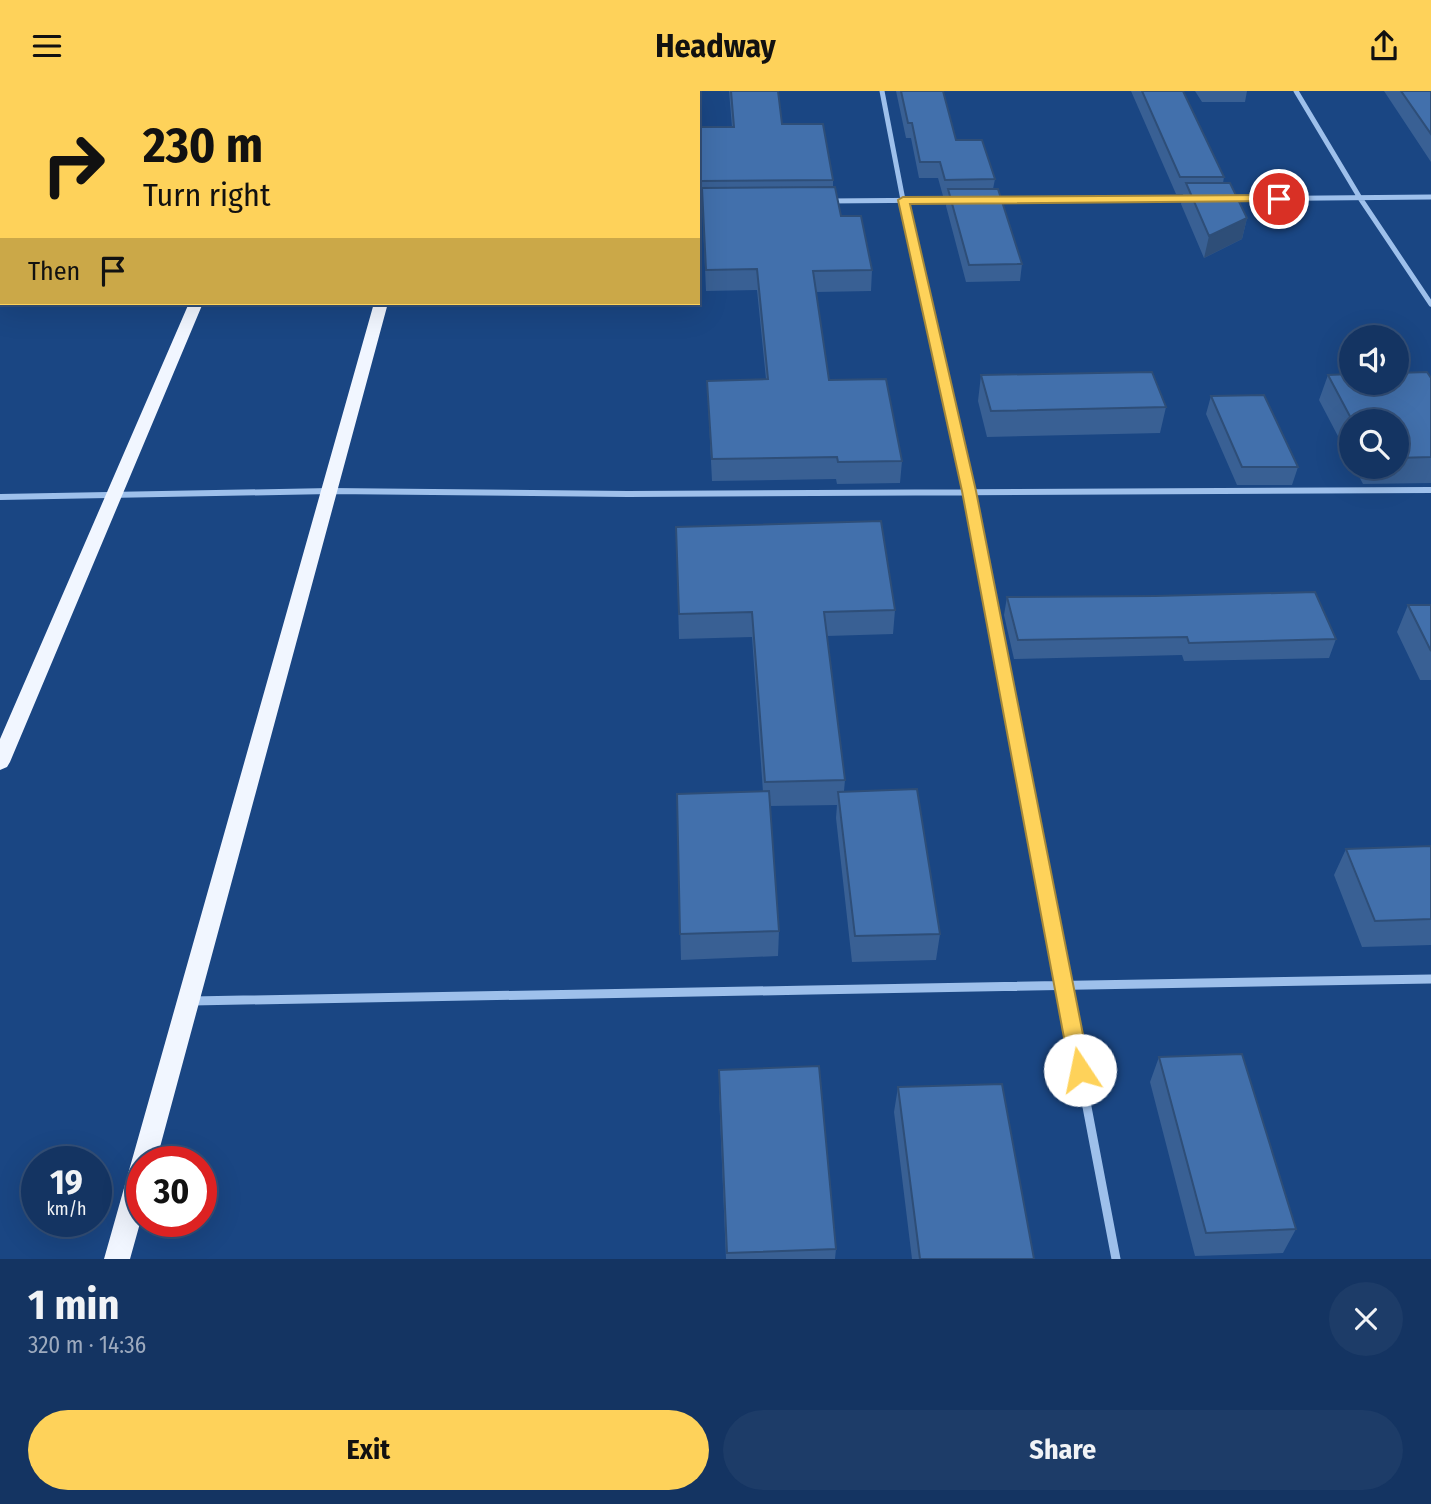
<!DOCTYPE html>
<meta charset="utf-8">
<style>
:root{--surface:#143462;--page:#1d3c68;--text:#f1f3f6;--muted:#9daabe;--line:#334f77;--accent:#fed25a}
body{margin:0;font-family:"Fira Sans Condensed",sans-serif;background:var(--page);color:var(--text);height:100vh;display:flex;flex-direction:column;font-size:26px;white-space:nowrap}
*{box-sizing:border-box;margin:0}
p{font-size:23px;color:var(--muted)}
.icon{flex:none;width:38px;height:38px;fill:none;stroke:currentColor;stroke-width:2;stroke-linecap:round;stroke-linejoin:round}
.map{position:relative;height:1168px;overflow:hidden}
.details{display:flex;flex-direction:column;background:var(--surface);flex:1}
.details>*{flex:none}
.banner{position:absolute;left:0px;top:0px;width:700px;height:214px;box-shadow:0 7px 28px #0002,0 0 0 2px var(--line);background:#fed25a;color:#111;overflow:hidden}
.fabs{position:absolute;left:1339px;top:234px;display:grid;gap:14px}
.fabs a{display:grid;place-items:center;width:70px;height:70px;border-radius:50%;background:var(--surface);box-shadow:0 7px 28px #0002,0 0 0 2px var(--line);font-size:35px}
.speed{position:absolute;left:21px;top:1055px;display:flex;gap:14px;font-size:35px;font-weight:700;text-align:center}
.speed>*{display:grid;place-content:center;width:91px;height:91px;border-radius:50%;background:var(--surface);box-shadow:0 7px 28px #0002,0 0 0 2px var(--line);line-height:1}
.speed small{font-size:18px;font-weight:400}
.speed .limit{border:10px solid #d22;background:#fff;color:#111}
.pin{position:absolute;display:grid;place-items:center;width:60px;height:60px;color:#fff;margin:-30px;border:4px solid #fff;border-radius:50%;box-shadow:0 2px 7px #0007}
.me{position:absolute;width:77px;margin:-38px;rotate:349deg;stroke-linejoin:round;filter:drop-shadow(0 0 5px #0008)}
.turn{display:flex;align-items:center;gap:24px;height:147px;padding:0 28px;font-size:32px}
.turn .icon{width:91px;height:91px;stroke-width:2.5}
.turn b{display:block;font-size:49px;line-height:60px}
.then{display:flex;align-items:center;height:66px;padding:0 28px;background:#0003;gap:14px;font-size:26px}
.round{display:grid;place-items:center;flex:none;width:74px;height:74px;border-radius:37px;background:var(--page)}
.headline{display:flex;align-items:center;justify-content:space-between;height:119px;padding:0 28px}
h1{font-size:42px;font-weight:700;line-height:52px}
.action{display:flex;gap:14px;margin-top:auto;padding:14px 28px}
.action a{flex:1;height:80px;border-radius:42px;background:var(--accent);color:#111;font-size:28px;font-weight:700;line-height:80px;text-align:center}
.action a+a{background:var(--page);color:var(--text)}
header{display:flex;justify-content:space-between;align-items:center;height:91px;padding:0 28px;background:var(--accent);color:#111;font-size:32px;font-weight:700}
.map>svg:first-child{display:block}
</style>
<header><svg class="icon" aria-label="menu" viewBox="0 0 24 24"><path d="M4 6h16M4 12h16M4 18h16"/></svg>Headway<svg class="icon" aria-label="share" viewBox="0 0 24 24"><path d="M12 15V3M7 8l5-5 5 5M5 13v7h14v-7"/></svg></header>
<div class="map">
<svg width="1431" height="1168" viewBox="0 0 1431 1168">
<rect width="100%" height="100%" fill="#1a4683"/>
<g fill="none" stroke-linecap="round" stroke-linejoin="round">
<path stroke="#9ec0eb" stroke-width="5" d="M882,0l21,109 42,187
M1296,0l64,107 71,106
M1231,108l200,-2
M993,109l198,-1
M828,110l125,-1"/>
<path stroke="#9ec0eb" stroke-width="6" d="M945,294l24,106 53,277
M0,406l330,-6 298,3 803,-4"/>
<path stroke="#9ec0eb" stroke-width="9" d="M1022,675l94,493
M192,910c413,-10 826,-12 1239,-22"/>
<path fill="#f1f6ff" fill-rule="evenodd" d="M279,0h12l-13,2z
M433,0h12v2h-12z
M189,212h14l-193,459 -3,5 -7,3v-31z
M374,212h14l-232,859h-14v54l-12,43h-26z"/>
</g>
<path fill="#396094" d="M729,0h49l4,33 51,56v7l8,29 31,54 -1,21 -55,1 13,88 73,81 -2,22 -63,1 -1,-5 -124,2 -5,-100 59,-2 -9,-89 -51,1 -4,-93 -1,-4h-3v-67h34z
M896,0h47l13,49 39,39 -2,10 29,75 -2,17 -54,1 -20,-76 1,-10h-4l-5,-18h-19l-8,-40h-5z
M1131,0h52l41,86 -1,6 24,35 -5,21 -38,19 -23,-54 2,-10h-7z
M1195,0h52l-2,11h-43z
M1384,0h47v71z
M981,284l185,32 -6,26 -173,4 -9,-36z
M1328,284l103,3v105l-68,1 -9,-17h42v-45h-45v39l-32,-61z
M1211,305l87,71 -6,18h-55l-31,-71z
M676,436l219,83 -2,24 -66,2 18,144 -1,11 96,143 -4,26 -84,2 -16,-144 1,-13 -67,1 9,125 -1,25 -97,4 -4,-166 86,-2 -11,-155 -73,2z
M1007,506l329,42 -7,19 -145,3 -2,-6 -168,4 -10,-44z
M1408,514h23v75h-11l-23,-48z
M1431,755v99l-69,2 -28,-72 12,-26z
M1159,966l137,172 -13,24 -88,3 -45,-174z
M719,979l117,179 -1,10h-109l-7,-165z
M898,996l136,172h-122l-18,-147z"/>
<path fill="#2e4e78" d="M1247,127l-5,21 -38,19 5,-22z"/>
<path fill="#4270ac" stroke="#2e4e78" stroke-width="2" d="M731,0h47l4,33h41l10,56 -132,1v-4h-3v-50h36z
M901,0h42l13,49h26l13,39 -50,1 -5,-18h-20l-8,-39h-4z
M1142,0h41l41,86h-44z
M1401,0h30v43z
M1186,92h44l17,35 -38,18z
M835,96l6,29h20l11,54 -59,1 16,109 57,-1 16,82 -64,1 -1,-5 -125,2 -5,-78 61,-2 -11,-110 -51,1 -4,-82z
M948,98h50l24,75 -53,1z
M1152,281l14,35 -175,4 -10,-36z
M1427,281l4,6v79l-35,1v-36h-43l-25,-47 23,-1v9h45v-10z
M1264,304l34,72h-56l-31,-71z
M881,430l14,89 -71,2 21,168 -80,2 -13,-170 -73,2 -3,-87z
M1315,501l21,47 -147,4 -2,-6 -169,3 -11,-43 148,-1z
M1408,514h23v46z
M917,698l23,145 -85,2 -17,-144z
M769,700l10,140 -99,3 -3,-140z
M1431,755v73l-56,2 -29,-72z
M1242,963l54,175 -90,4 -47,-176z
M819,975l17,183 -109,4 -8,-183z
M1002,993l32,175h-114l-22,-172z"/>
<path fill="#fed25a" stroke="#a5883a" stroke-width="2" d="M1279,104l6,4 -2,2 -373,3 66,287 114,579 -3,6 -7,2 -7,-2 -3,-6 -108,-579 -64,-291 5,-3z"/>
</svg>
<div class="fabs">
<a><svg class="icon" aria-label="sound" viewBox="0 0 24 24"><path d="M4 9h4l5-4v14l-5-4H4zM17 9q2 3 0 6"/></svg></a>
<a><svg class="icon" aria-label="search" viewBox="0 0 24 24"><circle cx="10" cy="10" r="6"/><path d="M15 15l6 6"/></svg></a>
</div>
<div class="speed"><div>19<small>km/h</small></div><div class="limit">30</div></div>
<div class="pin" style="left:1279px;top:108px;background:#d93025"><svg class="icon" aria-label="arrive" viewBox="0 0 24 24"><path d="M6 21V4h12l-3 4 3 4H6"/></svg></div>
<svg class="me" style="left:1080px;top:979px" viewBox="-20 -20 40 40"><circle r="19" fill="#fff"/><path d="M0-13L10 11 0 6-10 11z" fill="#fed25a"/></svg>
<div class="banner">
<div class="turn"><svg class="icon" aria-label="right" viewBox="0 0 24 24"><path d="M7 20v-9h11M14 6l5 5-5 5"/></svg><div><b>230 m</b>Turn right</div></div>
<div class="then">Then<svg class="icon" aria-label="arrive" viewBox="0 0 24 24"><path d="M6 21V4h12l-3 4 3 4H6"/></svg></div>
</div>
</div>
<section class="details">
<div class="headline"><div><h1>1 min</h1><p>320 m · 14:36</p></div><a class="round"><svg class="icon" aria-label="close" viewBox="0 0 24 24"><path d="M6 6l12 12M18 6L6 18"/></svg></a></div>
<div class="action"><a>Exit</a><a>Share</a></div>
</section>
